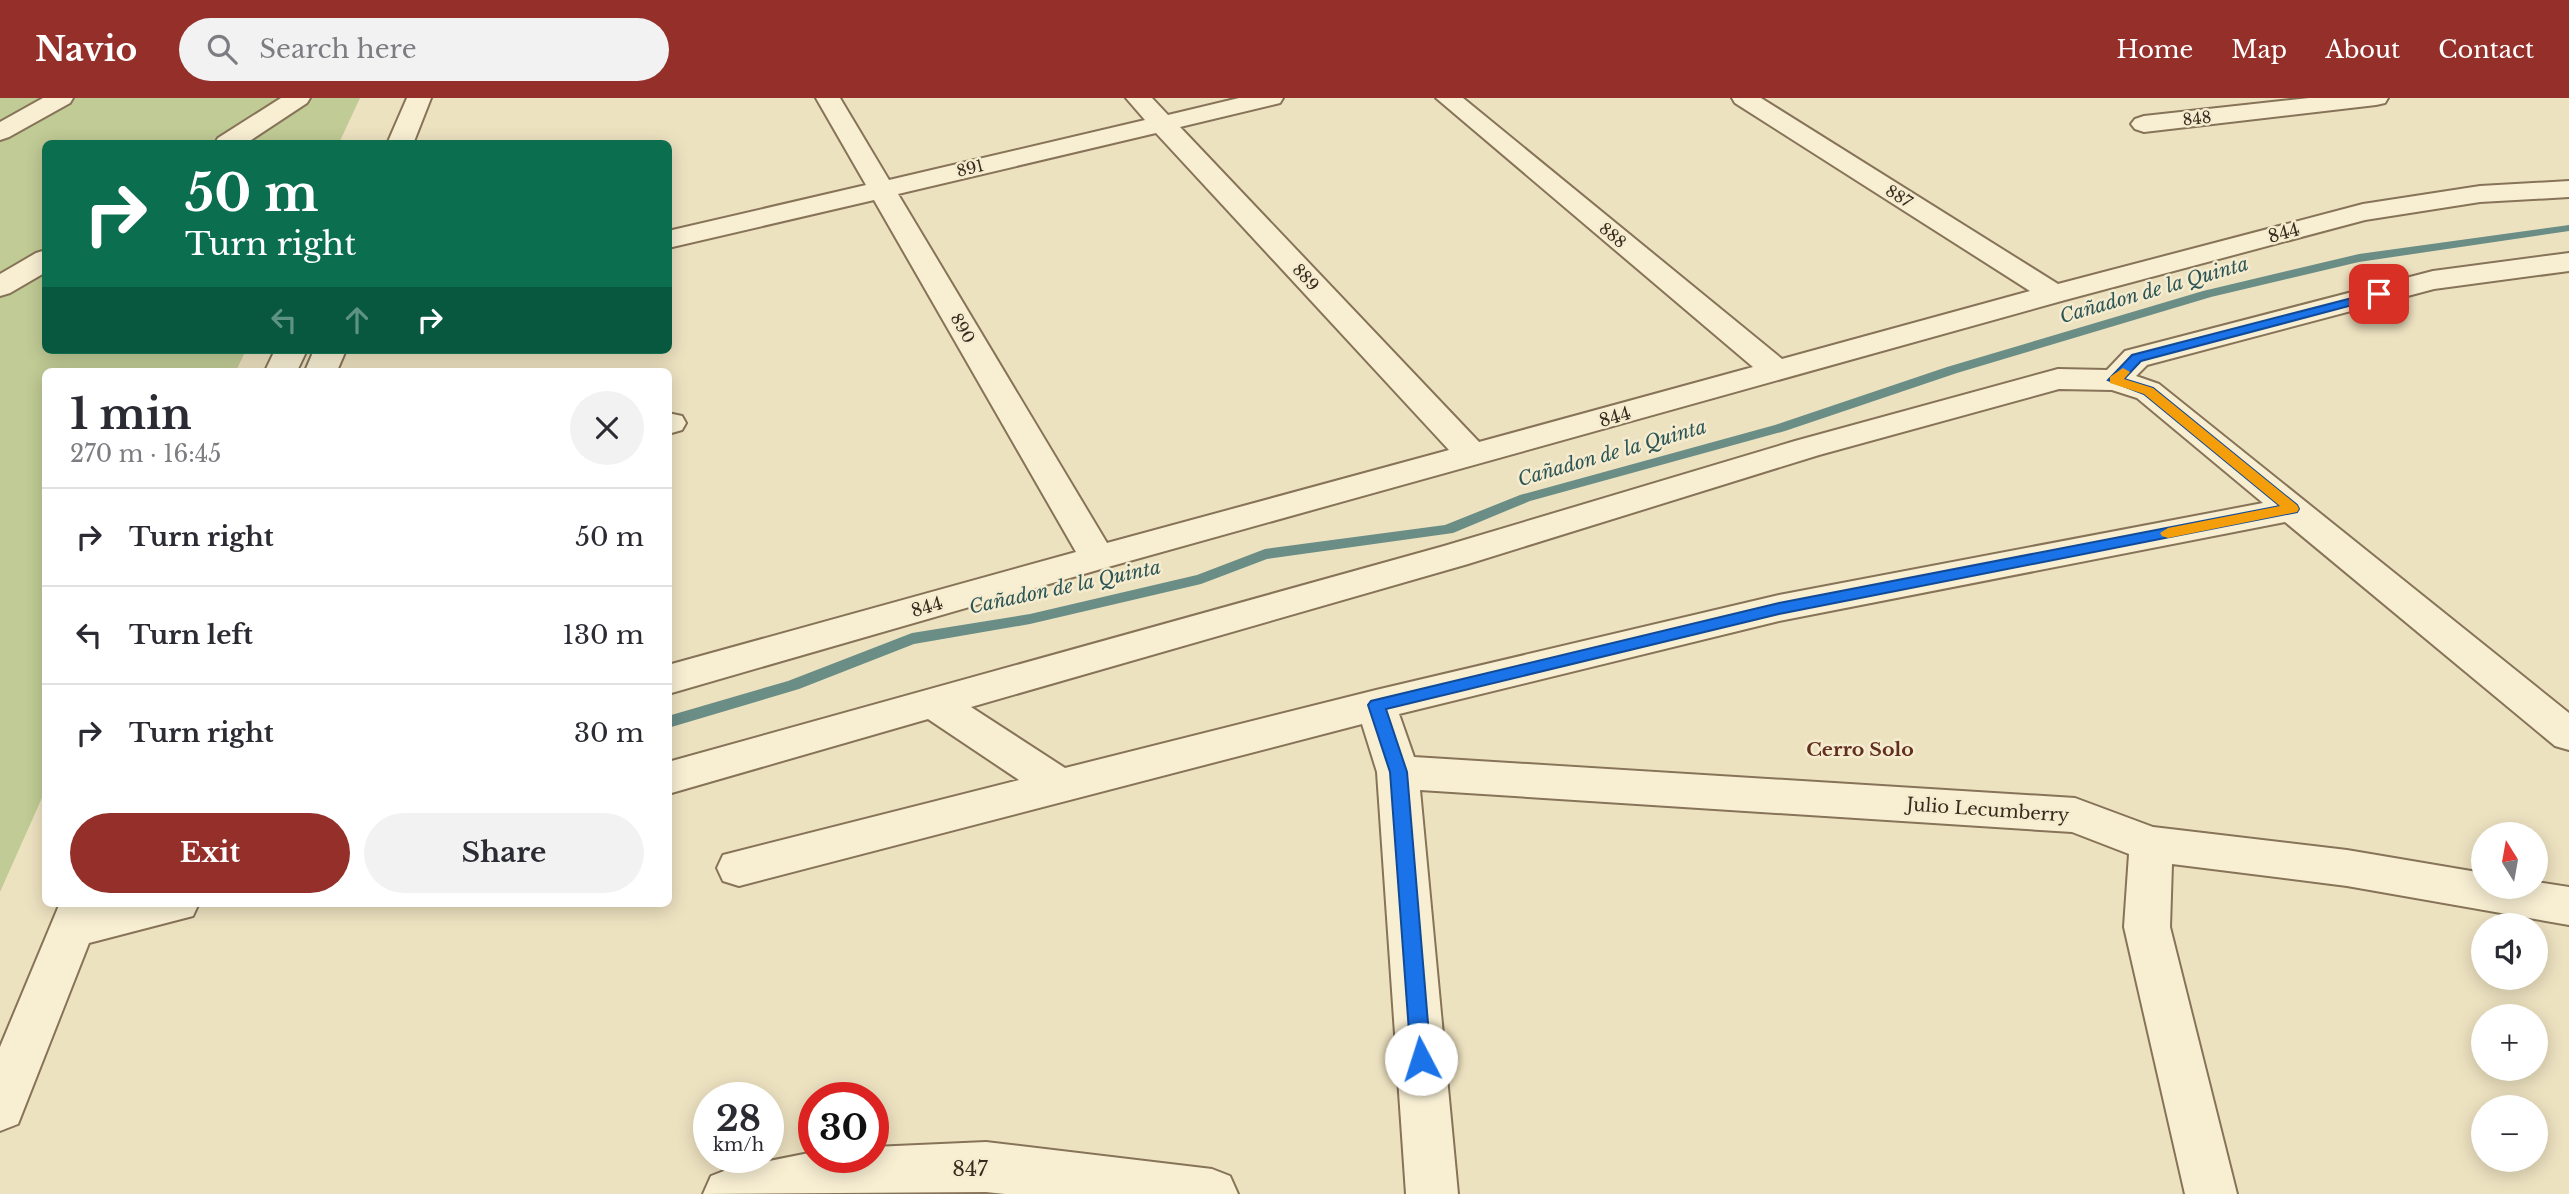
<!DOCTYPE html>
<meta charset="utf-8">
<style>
:root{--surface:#fff;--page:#f2f2f3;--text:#2b2b33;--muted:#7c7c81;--line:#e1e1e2;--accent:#942f29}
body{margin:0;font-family:"Libre Baskerville",serif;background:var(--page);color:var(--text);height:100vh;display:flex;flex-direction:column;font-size:26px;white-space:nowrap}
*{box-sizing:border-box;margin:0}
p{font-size:23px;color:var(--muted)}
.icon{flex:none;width:38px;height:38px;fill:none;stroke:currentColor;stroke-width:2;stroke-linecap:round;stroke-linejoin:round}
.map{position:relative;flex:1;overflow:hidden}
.panel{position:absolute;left:42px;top:270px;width:630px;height:539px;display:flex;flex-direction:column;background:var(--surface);border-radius:10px;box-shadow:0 4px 18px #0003}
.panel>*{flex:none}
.hud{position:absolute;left:42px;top:42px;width:630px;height:214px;border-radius:10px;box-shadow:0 4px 18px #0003;background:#0b6e4f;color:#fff;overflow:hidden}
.needle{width:46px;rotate:349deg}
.fabs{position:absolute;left:2471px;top:724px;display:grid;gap:14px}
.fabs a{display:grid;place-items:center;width:77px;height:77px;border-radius:50%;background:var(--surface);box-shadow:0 4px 18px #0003;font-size:35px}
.speed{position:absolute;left:693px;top:984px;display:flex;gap:14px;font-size:35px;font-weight:700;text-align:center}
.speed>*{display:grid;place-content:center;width:91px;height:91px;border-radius:50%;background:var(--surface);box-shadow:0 4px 18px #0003;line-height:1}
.speed small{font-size:18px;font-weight:400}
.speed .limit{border:10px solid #d22;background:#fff;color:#111}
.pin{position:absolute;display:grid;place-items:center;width:60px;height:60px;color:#fff;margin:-30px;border-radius:14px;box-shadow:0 4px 10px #0006}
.me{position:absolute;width:77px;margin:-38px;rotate:355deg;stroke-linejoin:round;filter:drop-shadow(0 0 5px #0008)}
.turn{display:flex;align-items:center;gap:24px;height:147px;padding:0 28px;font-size:32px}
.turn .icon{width:91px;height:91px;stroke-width:2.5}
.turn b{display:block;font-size:49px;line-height:60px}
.lanes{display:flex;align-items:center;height:66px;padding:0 28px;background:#0003;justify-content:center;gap:35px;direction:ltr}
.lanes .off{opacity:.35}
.round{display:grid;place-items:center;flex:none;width:74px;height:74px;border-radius:37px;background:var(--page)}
.head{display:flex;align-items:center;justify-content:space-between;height:119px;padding:0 28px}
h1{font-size:42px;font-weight:800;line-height:52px}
.button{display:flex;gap:14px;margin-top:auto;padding:14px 28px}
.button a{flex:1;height:80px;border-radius:42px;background:var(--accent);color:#fff;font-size:28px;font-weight:800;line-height:80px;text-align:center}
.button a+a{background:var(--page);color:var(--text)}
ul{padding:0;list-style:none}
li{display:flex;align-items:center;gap:21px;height:98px;padding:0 28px;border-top:2px solid var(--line)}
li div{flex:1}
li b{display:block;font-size:26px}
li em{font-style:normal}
header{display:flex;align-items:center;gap:42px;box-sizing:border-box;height:98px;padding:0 35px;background:var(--accent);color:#fff}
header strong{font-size:33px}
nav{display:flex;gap:38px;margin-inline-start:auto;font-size:24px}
.search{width:490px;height:63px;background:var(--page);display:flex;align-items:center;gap:18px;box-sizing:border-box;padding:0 24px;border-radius:38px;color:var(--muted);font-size:26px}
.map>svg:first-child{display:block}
</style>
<header>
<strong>Navio</strong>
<div class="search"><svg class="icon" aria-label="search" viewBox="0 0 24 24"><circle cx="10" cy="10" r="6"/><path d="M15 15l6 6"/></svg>Search here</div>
<nav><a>Home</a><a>Map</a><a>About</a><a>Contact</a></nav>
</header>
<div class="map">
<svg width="2569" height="1096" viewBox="0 0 2569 1096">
<rect width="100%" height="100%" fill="#ede2c0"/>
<path fill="#c1cb95" d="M0,0h360l-21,45 -293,1v206h200l-10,21h-190l-1,420 -45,101z"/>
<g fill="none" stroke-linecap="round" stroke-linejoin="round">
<path fill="#6a8d86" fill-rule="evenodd" d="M2569,127v6l-210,31 -148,35 -254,76 -172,58 -255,70 -77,32 -186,26 -66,25 -171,40 -116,20 -115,45 -131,39v-12l120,-35 124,-48 118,-19 167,-39 68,-26 180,-24 75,-30 255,-70 172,-58 256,-76 156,-37z"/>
<g stroke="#867358" stroke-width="4">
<path id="minor" d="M43,0h30l-3,5 -61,34 -9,3v-18z
M281,0h29l-3,5 -62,41h-31l4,-6z
M407,0h24l-18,46h-26z
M816,0h24l49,82 256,-60 -19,-22h26l16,17 71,-17h44l-3,5 -100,24 299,315 274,-75 -317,-269h27l319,261 248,-68 -295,-188 -3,-5h29l297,186 305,-80 117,-18 89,-5v16l-89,5 -115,18 -300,80 -957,267 -440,127v-29l408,-113 -202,-352 -206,48v-17l198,-46zM1156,35l293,317 -342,93 -209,-349z
M2309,0h79l-3,5 -9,2 -232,27 -9,-3 -4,-5 4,-5 9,-3z
M46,152v22l-36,21 -10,3v-22l36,-21z
M2569,155v18l-135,18 -287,76 -11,11 23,8 410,329v37l-14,-4 -270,-224 -506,99 -380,93 15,43 661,41 78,29 194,23 136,23v14h53v-5l33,5v38l-222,-39 -175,-22 -2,63 67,267h-52l-61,-267 5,-73 -57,-22 -652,-42 38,404h-52l-29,-422 -15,-48 -623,162 -16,-5 -6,-13 6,-13 296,-75 -91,-61 -260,75v-32l776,-216 351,-105 263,-72 49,1 18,-19 308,-80zM2059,291l53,1 25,8 126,105 -484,92 -403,95 -311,78 -94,-61 497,-143 351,-109z
M275,252h32l-10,21h-32z
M314,252h32l-9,21h-32z
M668,315l14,3 4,7 -4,7 -14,4z
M60,805h139l-6,13 -104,27 -71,181 -18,7v-84z
M986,1044l226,27 18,7 8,18h-233l-19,-2 -283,2 8,-18 18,-7 85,-17v5h59v-10z"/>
</g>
<use href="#minor" fill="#f8efd3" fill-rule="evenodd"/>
</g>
<path fill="#1a73e8" stroke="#114b97" stroke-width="2" d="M2379,193l6,3 -2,3 -242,64 -17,18 29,9 144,117 2,4 -2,3 -518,102 -393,95 21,63 24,287 -3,7 -7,3 -7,-3 -3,-7 -21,-287 -22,-67 3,-4 408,-98 501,-97 -136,-112 -36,-14 24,-25z"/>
<path fill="#f59e0b" d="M2123,270l7,4 -6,7 29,9 144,117 2,4 -2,3 -129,26 -6,-2 -2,-3 8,-5 112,-22 -136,-112 -34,-11v-6z"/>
<g text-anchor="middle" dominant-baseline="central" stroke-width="5" stroke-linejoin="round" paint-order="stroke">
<g font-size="16" fill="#362a1d" stroke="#f5ecd0">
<text transform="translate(2197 20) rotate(-6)">848</text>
<text transform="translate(970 70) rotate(-14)">891</text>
<text transform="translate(1899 98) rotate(32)">887</text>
<text transform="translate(1613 137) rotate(40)">888</text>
<text transform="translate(1306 179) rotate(47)">889</text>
<text transform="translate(963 230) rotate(60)">890</text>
</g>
<g font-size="18" fill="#362a1d" stroke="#f5ecd0">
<text transform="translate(2284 135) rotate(-15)">844</text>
<text transform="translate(1615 319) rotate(-16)">844</text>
<text transform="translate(927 509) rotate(-16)">844</text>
<text transform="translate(1988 712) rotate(4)">Julio Lecumberry</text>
</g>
<g font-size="19" font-style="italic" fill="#2c5555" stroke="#f5ecd0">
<text transform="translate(2154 192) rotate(-16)">Cañadon de la Quinta</text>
<text transform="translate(1612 355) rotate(-16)">Cañadon de la Quinta</text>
<text transform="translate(1065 489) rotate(-12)">Cañadon de la Quinta</text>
</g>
<g font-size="19" font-weight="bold" fill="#622f1d" stroke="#f5ecd0">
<text x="1860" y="651">Cerro Solo</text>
</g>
<g font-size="21" fill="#362a1d" stroke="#f5ecd0">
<text x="970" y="1071">847</text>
</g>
</g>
</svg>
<div class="fabs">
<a><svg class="needle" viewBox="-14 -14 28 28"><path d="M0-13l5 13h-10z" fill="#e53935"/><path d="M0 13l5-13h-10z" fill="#7c7c81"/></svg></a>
<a><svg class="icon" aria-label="sound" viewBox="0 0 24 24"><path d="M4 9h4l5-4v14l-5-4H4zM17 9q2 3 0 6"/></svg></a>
<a>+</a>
<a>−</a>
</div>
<div class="speed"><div>28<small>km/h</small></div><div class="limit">30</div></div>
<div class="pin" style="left:2379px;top:196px;background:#d93025"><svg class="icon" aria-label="arrive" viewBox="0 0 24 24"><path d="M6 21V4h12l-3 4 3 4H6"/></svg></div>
<svg class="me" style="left:1421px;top:961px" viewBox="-20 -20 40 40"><circle r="19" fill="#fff"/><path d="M0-13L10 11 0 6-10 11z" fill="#1a73e8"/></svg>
<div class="hud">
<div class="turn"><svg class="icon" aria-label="right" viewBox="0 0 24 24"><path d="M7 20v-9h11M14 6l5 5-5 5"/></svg><div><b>50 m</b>Turn right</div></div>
<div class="lanes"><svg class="icon off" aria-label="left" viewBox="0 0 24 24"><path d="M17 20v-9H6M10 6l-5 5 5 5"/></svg><svg class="icon off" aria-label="ahead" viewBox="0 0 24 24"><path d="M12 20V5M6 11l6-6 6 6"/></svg><svg class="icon" aria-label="right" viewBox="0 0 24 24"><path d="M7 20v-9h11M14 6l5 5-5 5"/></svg></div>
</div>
<section class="panel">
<div class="head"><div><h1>1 min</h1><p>270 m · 16:45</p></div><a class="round"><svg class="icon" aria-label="close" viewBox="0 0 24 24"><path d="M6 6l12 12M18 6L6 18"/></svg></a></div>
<ul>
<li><svg class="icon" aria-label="right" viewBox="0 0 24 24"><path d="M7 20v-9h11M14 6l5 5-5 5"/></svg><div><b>Turn right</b></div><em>50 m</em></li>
<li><svg class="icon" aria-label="left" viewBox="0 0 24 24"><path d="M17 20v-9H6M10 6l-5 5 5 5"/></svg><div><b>Turn left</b></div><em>130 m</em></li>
<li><svg class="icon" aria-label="right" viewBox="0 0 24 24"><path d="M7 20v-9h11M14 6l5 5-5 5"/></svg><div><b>Turn right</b></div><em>30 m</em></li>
</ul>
<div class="button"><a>Exit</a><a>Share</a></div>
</section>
</div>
